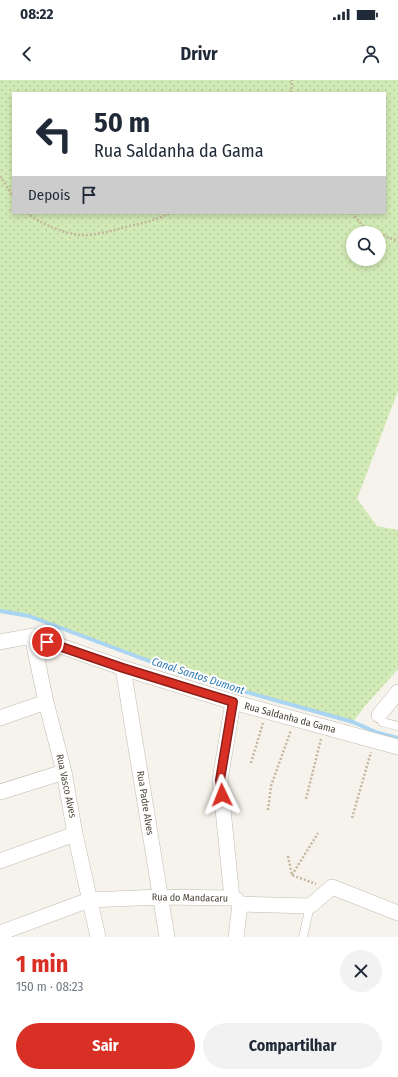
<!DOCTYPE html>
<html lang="pt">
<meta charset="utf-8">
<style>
:root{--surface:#fff;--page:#f2f2f3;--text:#1f2937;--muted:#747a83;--accent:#d93025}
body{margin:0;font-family:"Fira Sans Condensed",sans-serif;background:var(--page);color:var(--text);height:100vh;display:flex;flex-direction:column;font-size:15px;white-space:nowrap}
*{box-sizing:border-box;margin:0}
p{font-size:13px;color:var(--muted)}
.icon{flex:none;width:22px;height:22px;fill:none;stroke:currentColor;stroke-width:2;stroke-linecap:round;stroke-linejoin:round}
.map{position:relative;height:857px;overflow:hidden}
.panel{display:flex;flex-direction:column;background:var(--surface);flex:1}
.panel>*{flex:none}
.hud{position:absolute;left:12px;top:12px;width:374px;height:122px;border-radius:0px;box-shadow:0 2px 6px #0003;background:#fff;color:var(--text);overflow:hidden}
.buttons{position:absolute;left:346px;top:146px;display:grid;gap:8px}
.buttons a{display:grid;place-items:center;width:40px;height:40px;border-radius:50%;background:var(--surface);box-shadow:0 2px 6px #0003;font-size:20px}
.pin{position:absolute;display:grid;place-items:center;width:34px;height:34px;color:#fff;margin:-17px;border:2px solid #fff;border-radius:50%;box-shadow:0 1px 4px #0007}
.me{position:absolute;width:44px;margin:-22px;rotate:358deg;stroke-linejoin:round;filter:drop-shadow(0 0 3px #0008)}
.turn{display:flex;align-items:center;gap:14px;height:84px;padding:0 16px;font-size:18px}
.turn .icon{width:52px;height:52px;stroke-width:2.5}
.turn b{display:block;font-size:28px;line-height:34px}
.then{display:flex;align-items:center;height:38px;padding:0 16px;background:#0003;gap:8px;font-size:15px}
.round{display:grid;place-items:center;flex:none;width:42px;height:42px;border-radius:21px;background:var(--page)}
.headline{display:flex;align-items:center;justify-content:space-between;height:68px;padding:0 16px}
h1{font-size:24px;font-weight:700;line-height:30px;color:var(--accent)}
.cta{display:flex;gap:8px;margin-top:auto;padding:8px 16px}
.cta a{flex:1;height:46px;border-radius:24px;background:var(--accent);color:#fff;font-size:16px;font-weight:700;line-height:46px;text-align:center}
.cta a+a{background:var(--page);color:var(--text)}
.status{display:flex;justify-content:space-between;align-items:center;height:28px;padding:0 20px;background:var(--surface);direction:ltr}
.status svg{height:11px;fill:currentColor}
header{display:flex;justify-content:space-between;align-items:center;height:52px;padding:0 16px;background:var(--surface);font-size:18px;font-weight:700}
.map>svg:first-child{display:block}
</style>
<div class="status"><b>08:22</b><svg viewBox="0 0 49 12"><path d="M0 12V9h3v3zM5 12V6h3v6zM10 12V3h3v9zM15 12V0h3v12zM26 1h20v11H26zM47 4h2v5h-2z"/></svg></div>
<header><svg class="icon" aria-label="back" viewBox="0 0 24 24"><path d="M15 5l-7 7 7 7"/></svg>Drivr<svg class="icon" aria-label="person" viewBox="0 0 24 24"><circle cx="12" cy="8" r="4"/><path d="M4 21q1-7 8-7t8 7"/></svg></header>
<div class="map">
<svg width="398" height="857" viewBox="0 0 398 857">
<defs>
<pattern id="park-dots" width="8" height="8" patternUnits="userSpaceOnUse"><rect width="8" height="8" fill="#d2eab5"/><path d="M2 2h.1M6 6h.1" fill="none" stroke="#b6ca9c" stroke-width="1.8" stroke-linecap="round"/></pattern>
</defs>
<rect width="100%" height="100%" fill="#f6f3ec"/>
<path fill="url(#park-dots)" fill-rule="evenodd" d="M0,0h398v311l-41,108 20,27 21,4v139l-33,37 -12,16 -164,-46 -160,-60 -29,-5zM13,13h372v120h-372zM353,153h26v26h-26z"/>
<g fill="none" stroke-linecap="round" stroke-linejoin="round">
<path stroke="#a9d4f2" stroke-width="4" d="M0,531l29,5 160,60 164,46 25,11 20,5"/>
<g stroke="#c2bbae" stroke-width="9">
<path id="lane" d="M379,635l3,7 16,4
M303,857l7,-31"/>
</g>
<g stroke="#c2bbae" stroke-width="16">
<path id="street" d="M32,556l14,66 18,70 11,62 23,103
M0,562l32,-6 91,32 110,34 165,45
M123,588l44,269
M379,635l19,-23
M0,638l46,-16
M0,712l64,-20
M0,781l75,-27
M232,818l-12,-118 13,-78
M0,853l89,-33 71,-3 72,1 4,1 4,5 70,2 22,-19 66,26
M236,857l4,-33"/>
</g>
<path stroke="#c4b79f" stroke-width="2.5" stroke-dasharray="2 2" stroke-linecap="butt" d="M291,13l1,-13
M0,96l13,20
M27,133c14,11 41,23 60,22 14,-1 28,-5 42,-9 14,-3 28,-6 41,-13
M352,133l13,15 11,5
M379,154l19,7
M251,683l12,-40
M306,719l15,-60
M268,730l3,-24 20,-56
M352,738l19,-66
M288,776l4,19 24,9
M292,795l26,-42"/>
<use href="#lane" stroke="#fff" stroke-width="8"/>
<use href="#street" stroke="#fff" stroke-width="15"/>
</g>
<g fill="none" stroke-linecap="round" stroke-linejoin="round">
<g stroke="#8d1f18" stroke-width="10">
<path id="route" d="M47,562l76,26 110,34 -13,78 2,15"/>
</g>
<use href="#route" stroke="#d93025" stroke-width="7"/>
</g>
<g text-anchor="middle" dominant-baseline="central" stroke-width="4" stroke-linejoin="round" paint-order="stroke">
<g font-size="10" fill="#4b4439" stroke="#fff">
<text transform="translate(290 638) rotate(15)">Rua Saldanha da Gama</text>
<text transform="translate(66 706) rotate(78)">Rua Vasco Alves</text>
<text transform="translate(145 723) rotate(81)">Rua Padre Alves</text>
<text transform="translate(190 818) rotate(1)">Rua do Mandacaru</text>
</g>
<g font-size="11" font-style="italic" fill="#2e7ab2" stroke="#fff">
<text transform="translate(198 596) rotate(18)">Canal Santos Dumont</text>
</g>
</g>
</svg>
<div class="buttons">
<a><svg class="icon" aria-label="search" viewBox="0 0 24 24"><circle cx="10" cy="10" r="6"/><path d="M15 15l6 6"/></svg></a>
</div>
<div class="pin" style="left:47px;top:562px;background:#d93025"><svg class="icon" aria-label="arrive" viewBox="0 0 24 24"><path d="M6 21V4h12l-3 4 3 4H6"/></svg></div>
<svg class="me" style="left:222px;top:715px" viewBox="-20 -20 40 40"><path d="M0-17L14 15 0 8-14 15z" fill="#d93025" stroke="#fff" stroke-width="4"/></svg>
<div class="hud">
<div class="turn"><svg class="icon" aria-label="left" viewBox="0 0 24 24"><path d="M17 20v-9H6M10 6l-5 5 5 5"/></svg><div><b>50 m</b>Rua Saldanha da Gama</div></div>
<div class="then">Depois<svg class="icon" aria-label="arrive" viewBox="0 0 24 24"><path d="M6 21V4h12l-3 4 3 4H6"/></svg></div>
</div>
</div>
<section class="panel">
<div class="headline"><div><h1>1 min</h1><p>150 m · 08:23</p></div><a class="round"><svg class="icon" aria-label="close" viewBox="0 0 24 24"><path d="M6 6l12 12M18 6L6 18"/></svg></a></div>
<div class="cta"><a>Sair</a><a>Compartilhar</a></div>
</section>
